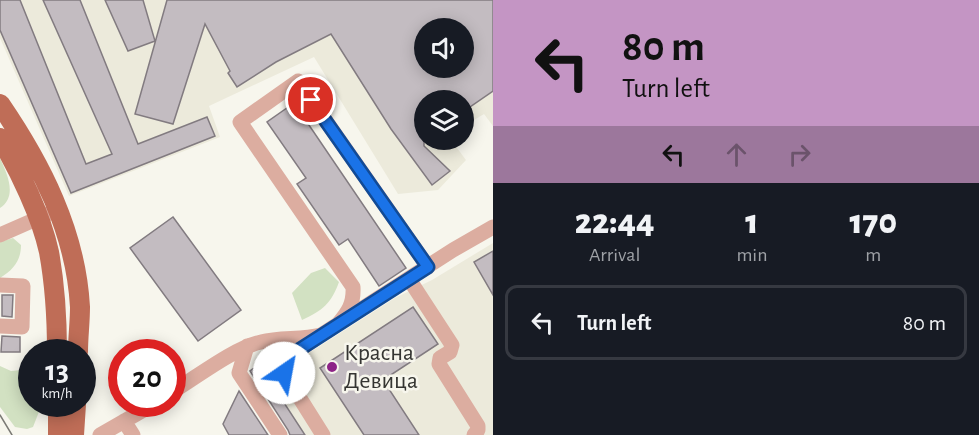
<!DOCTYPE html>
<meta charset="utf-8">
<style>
:root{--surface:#171b24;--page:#20242c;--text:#f1f3f6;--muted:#9ea1a6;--line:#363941}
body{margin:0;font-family:"Alegreya Sans",sans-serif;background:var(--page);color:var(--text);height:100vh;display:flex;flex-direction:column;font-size:22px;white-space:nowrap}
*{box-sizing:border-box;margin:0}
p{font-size:20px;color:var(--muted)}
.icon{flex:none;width:33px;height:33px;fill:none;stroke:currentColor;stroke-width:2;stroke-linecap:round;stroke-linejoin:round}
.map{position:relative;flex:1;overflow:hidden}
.drawer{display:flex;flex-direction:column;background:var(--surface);width:486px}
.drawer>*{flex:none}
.banner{background:#c495c4;color:#111;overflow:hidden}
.fabs{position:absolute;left:414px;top:18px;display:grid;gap:12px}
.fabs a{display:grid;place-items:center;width:60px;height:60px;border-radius:50%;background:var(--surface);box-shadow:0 3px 15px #0003;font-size:30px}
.speed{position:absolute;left:18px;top:339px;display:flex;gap:12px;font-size:30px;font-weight:700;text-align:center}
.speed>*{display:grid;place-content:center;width:78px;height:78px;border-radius:50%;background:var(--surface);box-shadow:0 3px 15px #0003;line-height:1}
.speed small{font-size:15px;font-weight:400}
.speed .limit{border:9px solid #d22;background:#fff;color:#111}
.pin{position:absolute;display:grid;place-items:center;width:51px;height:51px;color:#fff;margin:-26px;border:3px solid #fff;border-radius:50%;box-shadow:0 2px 6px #0007}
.me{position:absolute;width:66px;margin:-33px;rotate:33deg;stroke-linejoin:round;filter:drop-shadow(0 0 4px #0008)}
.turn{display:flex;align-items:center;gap:21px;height:126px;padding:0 30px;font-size:27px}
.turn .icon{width:78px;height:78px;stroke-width:2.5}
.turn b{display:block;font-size:42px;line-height:51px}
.lanes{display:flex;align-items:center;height:57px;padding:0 30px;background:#0003;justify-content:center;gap:30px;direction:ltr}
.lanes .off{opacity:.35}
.eta{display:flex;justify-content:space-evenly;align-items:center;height:102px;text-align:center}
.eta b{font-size:36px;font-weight:800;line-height:42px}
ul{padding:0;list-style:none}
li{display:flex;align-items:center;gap:18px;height:75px;margin:0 12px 9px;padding:0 18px;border:3px solid var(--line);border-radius:12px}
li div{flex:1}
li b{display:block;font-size:22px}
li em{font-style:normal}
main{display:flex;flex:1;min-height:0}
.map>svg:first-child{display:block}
</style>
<main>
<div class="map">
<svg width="493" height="435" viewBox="0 0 493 435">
<rect width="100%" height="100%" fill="#f7f6ed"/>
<path fill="#eceadb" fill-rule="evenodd" d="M0,0h493v126l-9,-12 -20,12v-26h-40v40h27l15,20 -28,30 -40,4 -84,-137 -105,49 11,31 -151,59 -69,-158zM424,28h40v40h-40z
M493,243v192h-188l-46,-71 28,-18 11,14 97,-62 37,-18z"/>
<path fill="#d2e1c2" d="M0,158c7,16 18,38 0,50z
M13,238l8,7c0,16 -8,25 -21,33v-36z
M325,268l14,14c-8,22 -16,28 -37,38l-10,-27 19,-20z
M0,366l11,5 20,-2 1,35h10l-9,23 -6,2 -12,-2 -15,-20z"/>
<path fill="#c3bcc1" stroke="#827b80" stroke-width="1.5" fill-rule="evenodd" d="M0,0h20l66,164 26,-10 -69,-154h37l58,144 69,-27 8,19 -144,57 -71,-163z
M105,0h38l12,41 -27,10z
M167,0h326v91l-29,20v-11h-40v46l26,25 -18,14 -41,-56 -60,-95 -55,28 -39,25 -9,-14 2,-2 -25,-47 -32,100 -38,-10zM424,28h40v40h-40z
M294,103l112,165 -27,18 -31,-47 -9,6 -42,-61 9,-6 -39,-56z
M173,217l68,93 -43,31 -68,-93z
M493,251v44l-19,-33z
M2,295h11l-1,22 -10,-1z
M413,307l25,37 -55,36 36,55h-55l-44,-67z
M2,336l18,1v15h-19z
M259,364l3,5 43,66h-15l-2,-5 -38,-59z
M239,391l29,44h-39l-6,-11z"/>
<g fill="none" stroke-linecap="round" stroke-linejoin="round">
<path stroke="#dcada0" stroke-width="15" d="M0,235l59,-26
M409,279l43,66 -2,7 -10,6 -1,6 39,62v4l-4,5
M0,285l23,1 -1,41 -22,-1
M338,324c10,-12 16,-20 15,-37l-113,-165 58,-41 130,186
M315,339l-22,15 -9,19 39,62
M247,346l-8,27 41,62
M172,392c25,-15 62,-44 89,-50 20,-5 40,-2 60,-7l132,-85 40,-23
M124,421l9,14
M100,435l54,-31"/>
<path stroke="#bf6d57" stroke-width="20" d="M0,104c41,60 76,128 80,203 0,15 -2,30 -2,45
M0,138c19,32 41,77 49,114 6,33 8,67 8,100
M58,404v31
M74,435l2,-31"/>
<path stroke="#7b7a75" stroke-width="1.5" d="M0,415l12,20"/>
</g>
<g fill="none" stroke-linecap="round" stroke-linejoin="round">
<g stroke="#114b97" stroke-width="15">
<path id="route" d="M284,373l6,-15 7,-7 131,-84 -117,-167"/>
</g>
<use href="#route" stroke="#1a73e8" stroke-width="10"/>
</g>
<circle fill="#8d2387" stroke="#f7f6ed" stroke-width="2" cx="332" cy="367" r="6"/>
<g text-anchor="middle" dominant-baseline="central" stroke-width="5" stroke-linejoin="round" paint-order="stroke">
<g font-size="24" fill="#353532" stroke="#f7f6ed" text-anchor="start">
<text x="344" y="353">Красна<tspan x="344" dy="28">Девица</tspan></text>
</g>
</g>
</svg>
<div class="fabs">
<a><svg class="icon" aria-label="sound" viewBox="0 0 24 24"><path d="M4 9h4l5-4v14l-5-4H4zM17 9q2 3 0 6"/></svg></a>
<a><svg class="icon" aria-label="layers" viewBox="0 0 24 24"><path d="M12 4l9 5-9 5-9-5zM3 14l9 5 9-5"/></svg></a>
</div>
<div class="speed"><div>13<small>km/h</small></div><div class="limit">20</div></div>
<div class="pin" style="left:311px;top:100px;background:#d93025"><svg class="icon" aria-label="arrive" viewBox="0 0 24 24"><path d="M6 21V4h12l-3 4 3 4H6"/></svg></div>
<svg class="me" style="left:284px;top:373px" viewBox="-20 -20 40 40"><circle r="19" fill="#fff"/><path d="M0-13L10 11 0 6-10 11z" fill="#1a73e8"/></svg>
</div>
<section class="drawer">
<div class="banner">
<div class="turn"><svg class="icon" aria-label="left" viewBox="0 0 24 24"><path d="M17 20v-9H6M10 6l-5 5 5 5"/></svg><div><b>80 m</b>Turn left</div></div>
<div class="lanes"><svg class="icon" aria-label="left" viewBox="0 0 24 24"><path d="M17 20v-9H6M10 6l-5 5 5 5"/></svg><svg class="icon off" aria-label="ahead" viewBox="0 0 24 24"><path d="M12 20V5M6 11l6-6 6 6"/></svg><svg class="icon off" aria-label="right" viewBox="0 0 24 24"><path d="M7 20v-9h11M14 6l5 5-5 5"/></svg></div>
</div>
<div class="eta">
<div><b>22:44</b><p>Arrival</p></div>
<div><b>1</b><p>min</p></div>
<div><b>170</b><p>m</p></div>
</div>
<ul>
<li><svg class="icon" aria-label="left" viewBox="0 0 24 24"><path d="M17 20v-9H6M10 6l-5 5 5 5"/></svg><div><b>Turn left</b></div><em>80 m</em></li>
</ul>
</section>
</main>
